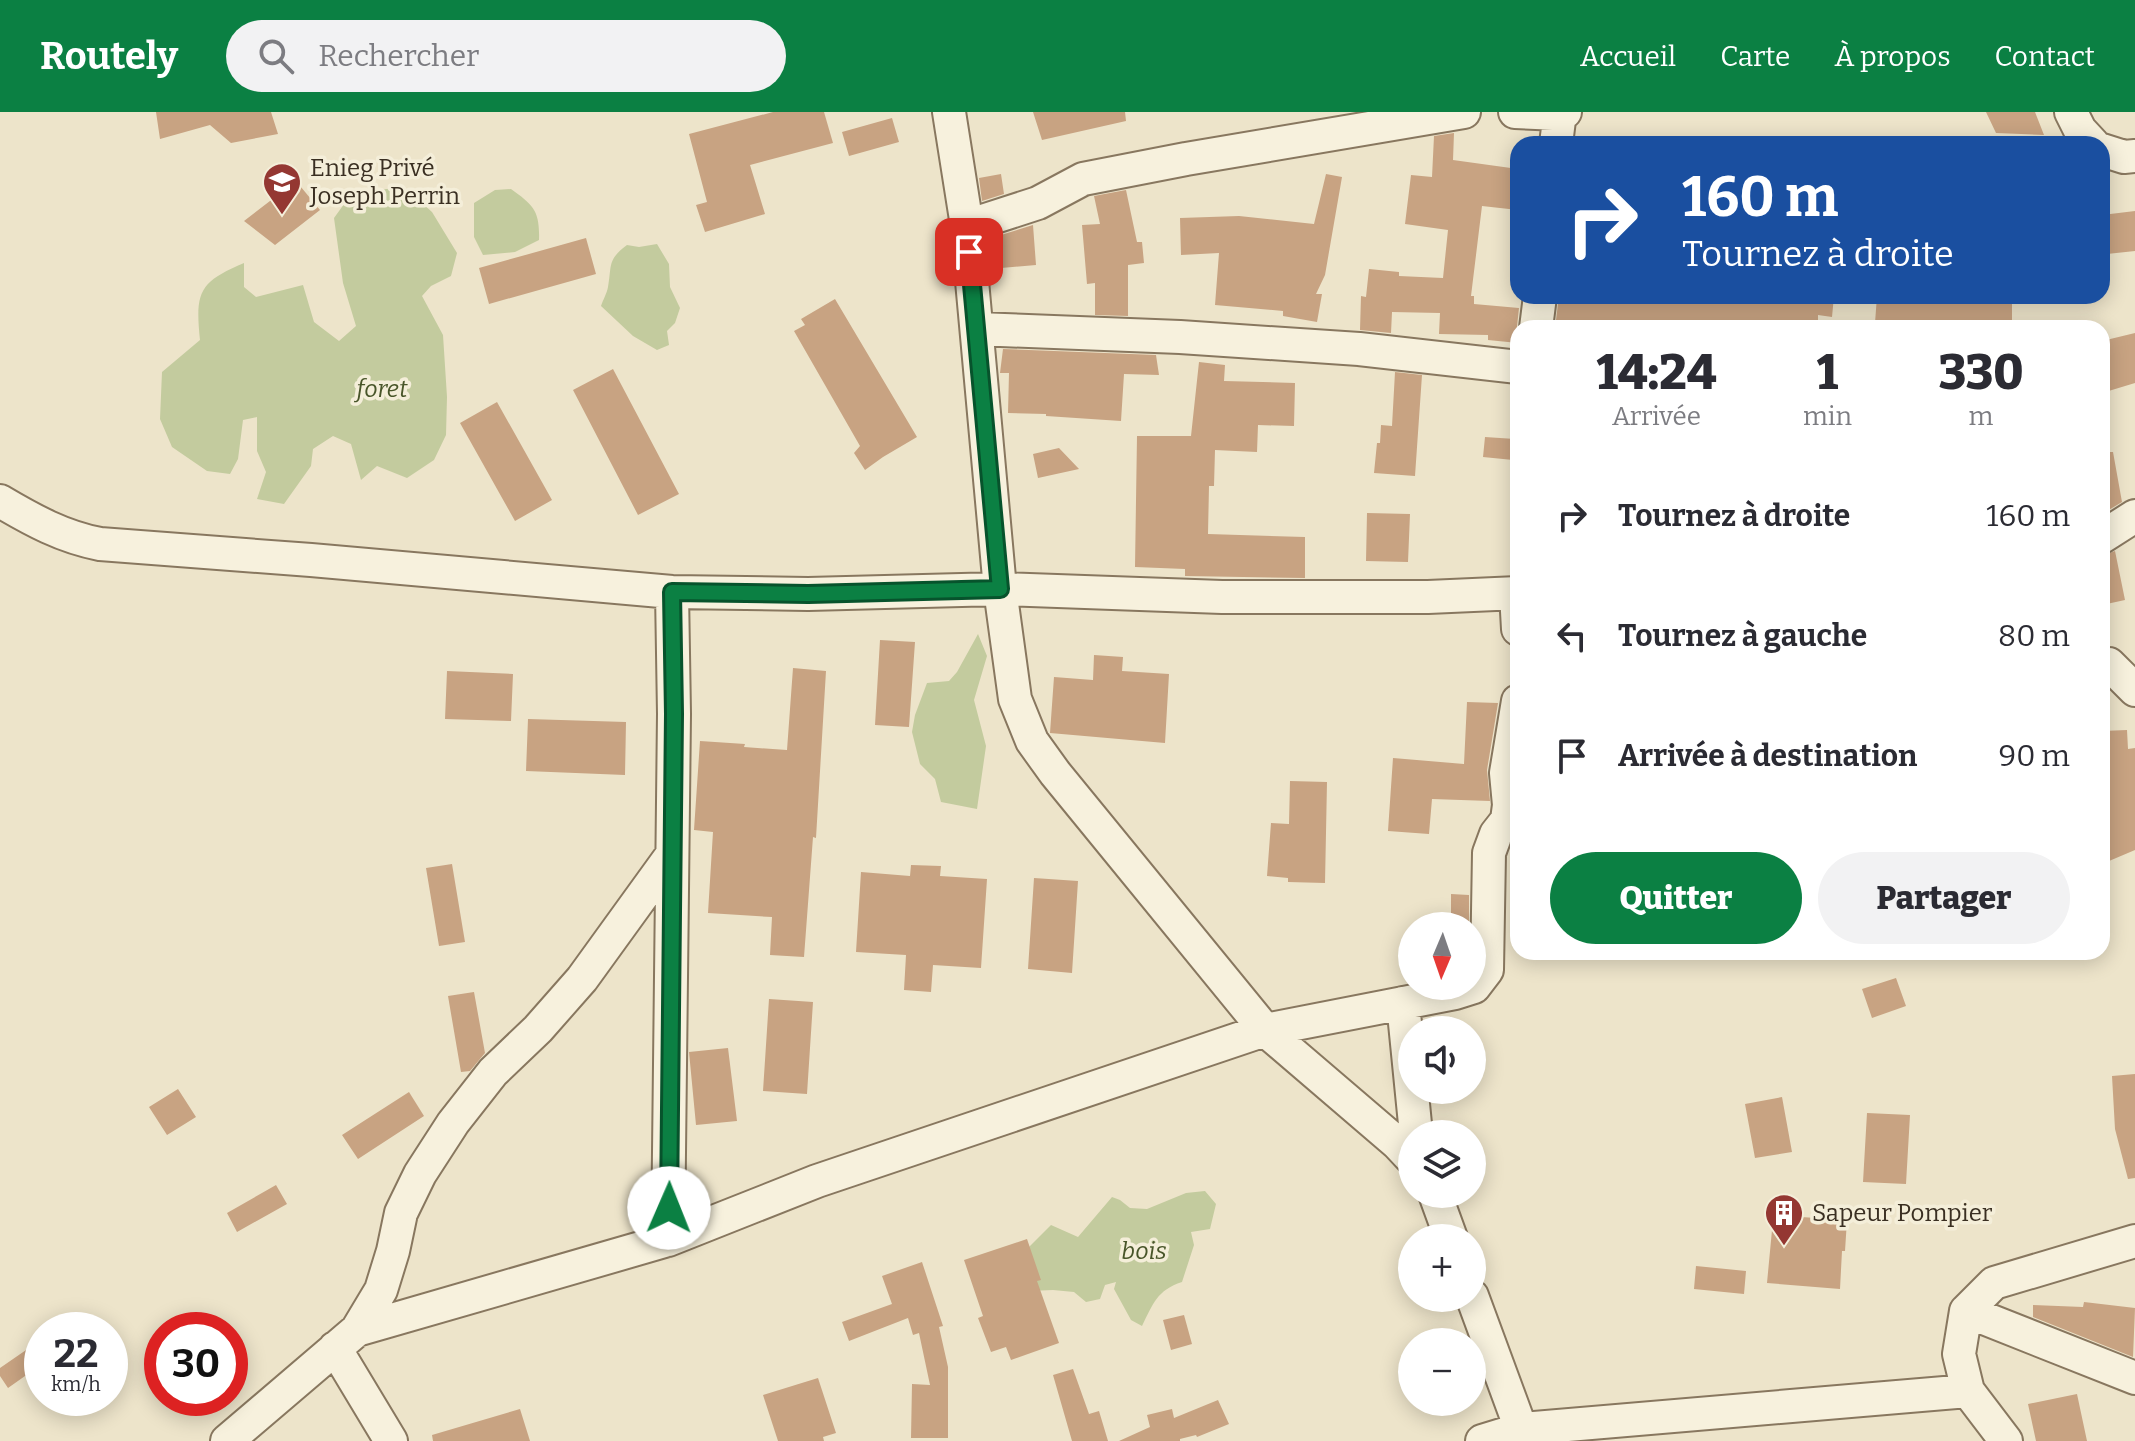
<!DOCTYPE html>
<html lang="fr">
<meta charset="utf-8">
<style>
:root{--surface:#fff;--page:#f2f2f3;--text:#2b2b33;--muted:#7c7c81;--accent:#0b8043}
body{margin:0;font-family:Bitter,serif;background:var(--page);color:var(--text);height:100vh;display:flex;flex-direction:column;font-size:30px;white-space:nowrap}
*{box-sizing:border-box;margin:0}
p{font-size:26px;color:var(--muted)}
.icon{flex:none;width:44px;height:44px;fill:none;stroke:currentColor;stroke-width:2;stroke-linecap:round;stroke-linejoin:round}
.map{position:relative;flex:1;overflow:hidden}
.side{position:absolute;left:1510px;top:208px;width:600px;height:640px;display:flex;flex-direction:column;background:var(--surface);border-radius:24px;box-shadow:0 4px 20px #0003}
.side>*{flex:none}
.banner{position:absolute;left:1510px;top:24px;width:600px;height:168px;border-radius:24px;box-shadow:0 4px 20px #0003;background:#1a4fa0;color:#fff;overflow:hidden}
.needle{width:52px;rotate:182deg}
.fabs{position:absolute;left:1398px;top:800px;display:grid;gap:16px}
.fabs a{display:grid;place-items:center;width:88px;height:88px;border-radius:50%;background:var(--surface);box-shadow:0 4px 20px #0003;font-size:40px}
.speed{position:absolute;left:24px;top:1200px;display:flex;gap:16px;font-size:40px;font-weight:700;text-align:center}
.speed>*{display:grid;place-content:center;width:104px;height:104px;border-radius:50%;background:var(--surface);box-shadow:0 4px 20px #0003;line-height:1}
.speed small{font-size:20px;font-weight:400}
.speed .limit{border:12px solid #d22;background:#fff;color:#111}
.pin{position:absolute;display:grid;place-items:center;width:68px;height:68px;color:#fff;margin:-34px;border-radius:16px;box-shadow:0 4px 12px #0006}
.me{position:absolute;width:88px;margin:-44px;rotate:1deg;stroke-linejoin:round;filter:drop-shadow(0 0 6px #0008)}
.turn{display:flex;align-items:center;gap:28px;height:168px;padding:0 40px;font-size:36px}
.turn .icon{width:104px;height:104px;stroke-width:2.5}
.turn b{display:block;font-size:56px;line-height:68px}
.eta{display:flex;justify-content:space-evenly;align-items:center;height:136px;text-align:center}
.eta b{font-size:48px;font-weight:800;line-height:56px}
.button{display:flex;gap:16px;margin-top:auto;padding:16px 40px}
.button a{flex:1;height:92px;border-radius:48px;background:var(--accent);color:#fff;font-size:32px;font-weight:800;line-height:92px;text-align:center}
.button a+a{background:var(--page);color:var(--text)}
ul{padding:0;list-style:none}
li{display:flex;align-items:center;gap:24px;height:120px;padding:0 40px}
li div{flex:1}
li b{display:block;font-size:30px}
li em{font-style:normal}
header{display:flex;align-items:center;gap:48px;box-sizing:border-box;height:112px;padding:0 40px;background:var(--accent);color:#fff}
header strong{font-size:38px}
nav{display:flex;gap:44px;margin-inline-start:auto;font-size:28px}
.search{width:560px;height:72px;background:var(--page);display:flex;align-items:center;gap:20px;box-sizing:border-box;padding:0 28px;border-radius:44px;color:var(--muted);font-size:30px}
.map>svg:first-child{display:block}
</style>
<header>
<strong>Routely</strong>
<div class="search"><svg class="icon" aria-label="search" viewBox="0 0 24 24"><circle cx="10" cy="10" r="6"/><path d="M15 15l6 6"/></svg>Rechercher</div>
<nav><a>Accueil</a><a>Carte</a><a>À propos</a><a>Contact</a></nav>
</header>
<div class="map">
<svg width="2135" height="1329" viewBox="0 0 2135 1329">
<rect width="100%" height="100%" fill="#ede4ca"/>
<path fill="#c3cb9e" d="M404,75l28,25 25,41 -6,23 -20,10 -9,10 21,39 4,62 -1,38 -12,25 -27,18 -30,-12 -16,14 -10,-36 -18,-8 -20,13 -2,17 -27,38 -27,-5 9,-27 -9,-21v-34l-14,3 -5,39 -8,15 -23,-3 -35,-24 -12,-28 2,-47 38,-32c-5,-48 -1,-58 44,-77v24l12,10 47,-12 11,37 25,19 17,-15 -13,-43 -9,-65 18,-25z
M511,77c22,16 29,21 28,51l-24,12 -32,3 -9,-18v-34l21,-13z
M657,132l12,20 1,23 10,21 -5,15 -8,8 2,14 -12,5 -24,-14 -32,-30c2,-6 6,-13 7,-19 4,-22 -1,-27 19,-42l12,2z
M978,522l9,22 -13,44 12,46 -9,63 -36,-7 -6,-23 -15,-15 -8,-32 3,-17 12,-32 22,-2 8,-9z
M1205,1079l11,13 -6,25 -19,3 3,13 -12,37c-25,8 -29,22 -40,44l-11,-6 -17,-31 2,-7 -11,3 -5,14 -14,3 -12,-10 -21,-2 -24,1 -9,-35 31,-31 27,12 34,-40 8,3 10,8 17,1 39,-16z"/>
<path fill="#c8a382" d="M156,0h115l7,22 -47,9 -21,-18 -50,14z
M773,0h51l9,31 -83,22 15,49 -60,18 -9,-27 11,-3 -18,-68z
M1033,0h92l1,9 -84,19z
M1986,0h49l9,23 -48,-2z
M892,6l7,24 -50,14 -7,-24z
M1454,21l-1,27 65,9v41l-36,-4 -11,90h3v8l45,4 -2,18 1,17 -30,-3v-5l-49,-1 1,-21 -48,-1 -1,21 -31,-3 1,-34 5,1 3,-28 30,3v4l44,2 5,-48 -43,-6 6,-49 21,2 2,-41z
M1001,62l3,20 -22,7 -3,-23z
M1326,62l16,3 -17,98 -9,19h6l-5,28 -34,-6v-5l-68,-6 4,-52 -38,2 -1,-37 59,-2 75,8z
M296,69l24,29 -45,35 -31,-24z
M1126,78l11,52h5l2,21 -16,2v51l-33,-1v-32l-8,1 -5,-59 18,-1 -6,-28z
M2135,99v40l-28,3 -5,-39z
M1033,113l3,40 -46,4 -2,-30z
M586,126l10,36 -107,30 -10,-36z
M1559,184h275l-2,21 -14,-2v13h-263z
M1877,184h74l-1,3 62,1v28h-119v-4l-18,-1z
M835,187l82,138 -34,20 -18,13 -11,-17 6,-7 -66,-115 11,-6 -4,-6z
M2135,221v50l-33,10v-52z
M1003,237l153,6 3,20 -35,-1 -3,47 -75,-5v-2l-38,-1 1,-40h-9z
M1199,250l26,3 -1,16 71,2 -1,43 -36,-1 -1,27 -42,-2 -1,36h-5l-1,48 97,3v41l-120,-2v-7l-50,-2 2,-131h54z
M613,257l66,125 -41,21 -65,-125z
M1395,260l27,3 -7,101 -41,-3 3,-30h3l1,-18 11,1z
M497,290l55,98 -37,21 -55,-98z
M1485,325l30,2 -2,21 -30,-3z
M1059,336l20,21 -41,9 -5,-24z
M2102,340h11l9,50 -20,12z
M1367,401l43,1 -2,48 -42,-1z
M2115,439l10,49 -23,5v-49z
M880,528l35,2 -6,85 -34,-2z
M1094,543l29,2 -1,14 47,3 -4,69 -115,-10 4,-56 39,3z
M793,556l33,3 -10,167 -3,-1 -9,120 -34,-2 2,-38 -64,-4 5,-81 -19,-2 6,-89 45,3 -1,3 43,3z
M447,559l66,3 -2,47 -66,-2z
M1467,590l31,1 -11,67 3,31 -58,-2 -3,35 -41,-3 5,-73 71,6z
M528,607l98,3 -1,53 -99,-4z
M2127,618l1,19 7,-1v102l-33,14v-133z
M1290,669l37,1 -2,101 -37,-1v-4l-21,-2 4,-53 18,1z
M452,752l13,78 -26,4 -13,-78z
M911,753l30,1 -1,10 47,3 -6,89 -48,-3 -2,27 -27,-2 2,-35 -50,-3 5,-80 49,4z
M1034,766l44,3 -6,92 -44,-4z
M1451,782l18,1v31l-18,-1z
M1896,866l10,28 -34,12 -10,-29z
M474,880l11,61 -15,18 -9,1 -13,-76z
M769,887l44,3 -6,92 -44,-3z
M728,936l9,73 -41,4 -7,-73z
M2135,962v104l-7,1 -13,-50 -3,-53z
M178,977l18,28 -29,18 -18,-28z
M409,980l15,24 -66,43 -16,-24z
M1782,985l10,55 -37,6 -10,-54z
M1867,1001l43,2 -4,69 -43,-2z
M276,1073l11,19 -50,28 -10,-19z
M1774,1097l27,2v6l46,3 -2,31h-3l-2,38 -73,-6z
M1027,1127l14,41 -4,1 22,62 -48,17 -5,-13 -15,5 -13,-34 5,-2 -19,-56z
M922,1150l21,64 -4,1 9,40v71h-37l1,-54 18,1 -11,-52 -6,2 -5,-17 -59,23 -7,-19 50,-18 -10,-28z
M1696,1154l50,5 -2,23 -50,-5z
M2084,1190l51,6 -2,49 -100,-40v-12l50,2z
M1184,1203l8,29 -21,6 -8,-30z
M42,1227v25l-34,24 -8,-12v-8z
M1073,1257l16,45 10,-3 9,30h-36l-19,-66z
M818,1266l18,55 -13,4 1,4h-46l-15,-46z
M2077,1282l10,47h-51l-8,-37z
M1218,1288l11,24 -32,13 -1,-2 -16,4v2h-61l31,-14 -3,-12 25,-6 2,9z
M520,1297l10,32h-97l-1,-6z"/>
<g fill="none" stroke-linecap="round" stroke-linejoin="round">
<g stroke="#88775f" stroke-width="36">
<path id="street" d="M949,0l18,114 33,363 15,110 17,42 23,32 210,257 132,113 15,16
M1515,0l44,2 6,-2
M2071,0l9,18 13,14
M1556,32l4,-32
M2102,38l22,7 11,-1
M967,114l71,-23 45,-24 103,-20 278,-47
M1536,216l4,-32
M977,217l203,8 179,12 159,18
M0,389c32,19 63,36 100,43l211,16 361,32 136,2 192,-5 222,8h206l90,-4
M2102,425l33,-21
M1516,481l2,36
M2109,552l26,26
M1403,891l13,131
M1435,1082l16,44
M668,1128l6,-526 -2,-122
M1472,1184l49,133 7,12
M1966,1199l169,67
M357,1218l311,-90 149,-59 448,-151 190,-37 19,-6 13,-17 2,-117 7,-19 11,-14 2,-15 -3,-32 12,-72
M335,1236l56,93
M227,1329l130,-111 24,-40 12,-39 8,-38 19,-39 33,-51 40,-51 45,-43 44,-50 89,-123
M1482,1329l39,-12 447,-38
M2006,1329l-38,-50 -9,-37 7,-43 28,-28 141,-42"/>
</g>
<use href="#street" stroke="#f7f1dd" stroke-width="32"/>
</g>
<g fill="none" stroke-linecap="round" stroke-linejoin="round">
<g stroke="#07532c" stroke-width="20">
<path id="route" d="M669,1096l5,-494 -2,-122 136,2 192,-5 -31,-337"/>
</g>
<use href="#route" stroke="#0b8043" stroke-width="14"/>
</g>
<defs>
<g id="university-pin" transform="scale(2)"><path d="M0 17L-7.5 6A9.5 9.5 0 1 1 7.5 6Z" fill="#943732" stroke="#f4eed9"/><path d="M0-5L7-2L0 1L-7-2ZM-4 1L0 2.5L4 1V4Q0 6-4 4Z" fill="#fff"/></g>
<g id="building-pin" transform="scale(2)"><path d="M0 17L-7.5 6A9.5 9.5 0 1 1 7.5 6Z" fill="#943732" stroke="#f4eed9"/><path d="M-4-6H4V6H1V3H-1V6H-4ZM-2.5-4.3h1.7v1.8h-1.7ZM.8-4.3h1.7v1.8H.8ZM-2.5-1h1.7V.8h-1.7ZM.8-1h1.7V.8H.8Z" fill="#fff"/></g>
</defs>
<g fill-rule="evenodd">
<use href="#university-pin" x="282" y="70"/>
<use href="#building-pin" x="1784" y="1101"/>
</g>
<g text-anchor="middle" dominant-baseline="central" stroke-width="7" stroke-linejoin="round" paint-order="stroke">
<g font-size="24" fill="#3a2f22" stroke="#f4eed9" text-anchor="start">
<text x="310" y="56">Enieg Privé<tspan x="310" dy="28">Joseph Perrin</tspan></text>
<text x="1812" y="1101">Sapeur Pompier</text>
</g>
<g font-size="24" font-style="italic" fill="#485529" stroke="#f4eed9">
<text x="382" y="277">foret</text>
<text x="1144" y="1139">bois</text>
</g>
</g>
</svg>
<div class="fabs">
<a><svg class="needle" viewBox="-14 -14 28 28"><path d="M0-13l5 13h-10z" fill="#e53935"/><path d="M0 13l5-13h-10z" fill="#7c7c81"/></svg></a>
<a><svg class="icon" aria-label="sound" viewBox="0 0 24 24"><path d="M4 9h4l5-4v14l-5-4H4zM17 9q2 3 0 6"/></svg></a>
<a><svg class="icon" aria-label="layers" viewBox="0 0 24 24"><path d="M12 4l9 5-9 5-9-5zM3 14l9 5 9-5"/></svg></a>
<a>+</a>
<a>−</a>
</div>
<div class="speed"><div>22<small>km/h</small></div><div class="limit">30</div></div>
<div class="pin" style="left:969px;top:140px;background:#d93025"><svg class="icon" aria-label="arrive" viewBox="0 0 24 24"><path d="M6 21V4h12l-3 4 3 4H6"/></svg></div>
<svg class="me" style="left:669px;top:1096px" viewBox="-20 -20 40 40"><circle r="19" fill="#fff"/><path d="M0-13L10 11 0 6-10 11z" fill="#0b8043"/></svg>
<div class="banner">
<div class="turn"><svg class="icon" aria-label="right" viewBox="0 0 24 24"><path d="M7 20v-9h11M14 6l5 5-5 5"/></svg><div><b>160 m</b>Tournez à droite</div></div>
</div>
<section class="side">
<div class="eta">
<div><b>14:24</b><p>Arrivée</p></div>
<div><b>1</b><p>min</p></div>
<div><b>330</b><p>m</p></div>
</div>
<ul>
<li><svg class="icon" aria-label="right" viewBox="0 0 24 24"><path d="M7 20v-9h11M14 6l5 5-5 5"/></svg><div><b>Tournez à droite</b></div><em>160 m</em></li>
<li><svg class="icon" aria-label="left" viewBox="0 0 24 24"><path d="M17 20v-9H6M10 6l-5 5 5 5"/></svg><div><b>Tournez à gauche</b></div><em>80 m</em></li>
<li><svg class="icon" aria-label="arrive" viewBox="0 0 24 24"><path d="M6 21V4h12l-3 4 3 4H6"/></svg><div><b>Arrivée à destination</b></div><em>90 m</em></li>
</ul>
<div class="button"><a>Quitter</a><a>Partager</a></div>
</section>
</div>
